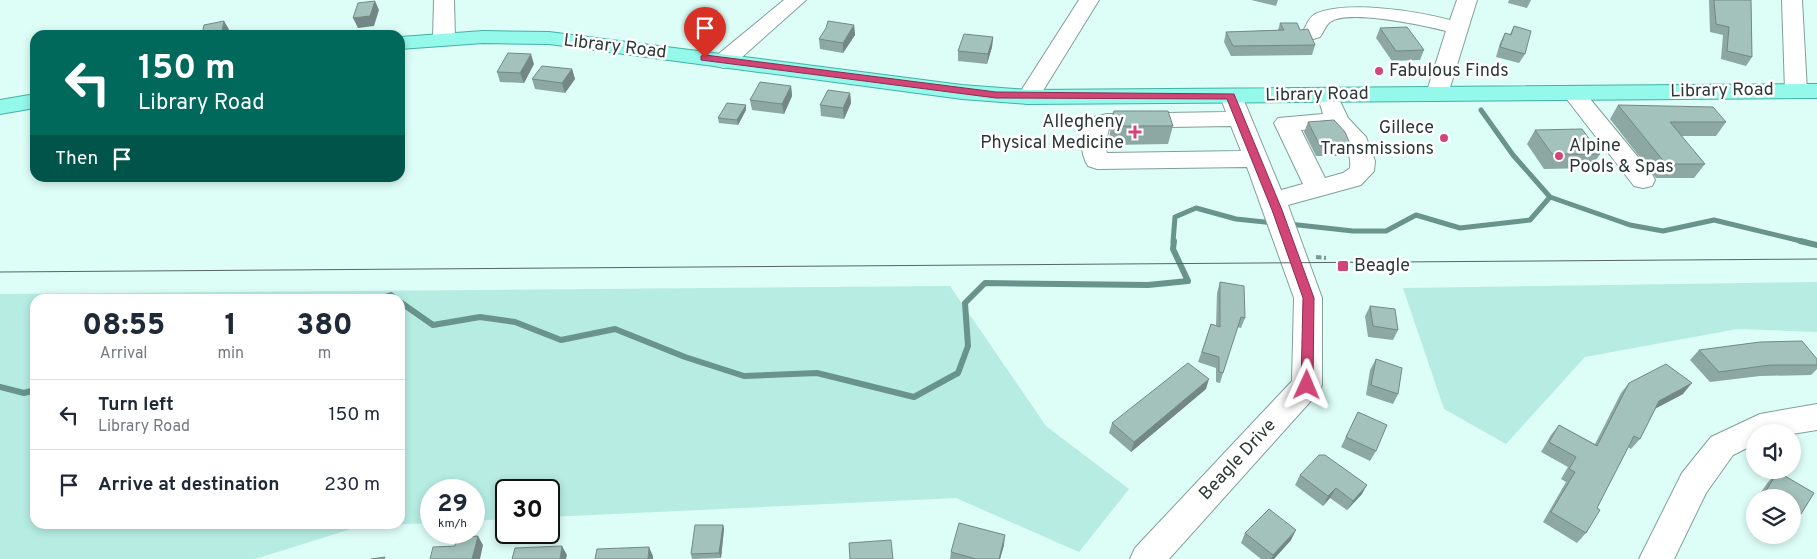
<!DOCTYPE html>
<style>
:root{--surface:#fff;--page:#f2f2f3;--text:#1f2937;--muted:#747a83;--line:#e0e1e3}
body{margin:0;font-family:Overpass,sans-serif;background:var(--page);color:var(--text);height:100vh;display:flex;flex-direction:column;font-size:19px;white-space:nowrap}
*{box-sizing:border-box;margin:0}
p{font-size:16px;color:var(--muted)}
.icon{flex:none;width:28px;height:28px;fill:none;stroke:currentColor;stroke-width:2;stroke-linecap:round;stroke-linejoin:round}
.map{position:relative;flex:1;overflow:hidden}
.panel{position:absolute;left:30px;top:294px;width:375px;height:235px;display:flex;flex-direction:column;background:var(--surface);border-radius:15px;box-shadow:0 2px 8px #0003}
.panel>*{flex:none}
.guide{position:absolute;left:30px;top:30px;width:375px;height:152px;border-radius:15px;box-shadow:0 2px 8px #0003;background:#00695c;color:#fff;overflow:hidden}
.buttons{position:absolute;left:1746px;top:424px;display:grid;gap:10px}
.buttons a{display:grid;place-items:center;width:55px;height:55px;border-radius:50%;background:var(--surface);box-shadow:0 2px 8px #0003;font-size:25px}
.speed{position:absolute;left:420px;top:479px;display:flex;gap:10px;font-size:25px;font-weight:700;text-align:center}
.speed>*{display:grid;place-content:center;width:65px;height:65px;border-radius:50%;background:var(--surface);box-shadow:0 2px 8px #0003;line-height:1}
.speed small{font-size:12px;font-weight:400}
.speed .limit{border:2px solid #111;border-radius:8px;background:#fff;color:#111}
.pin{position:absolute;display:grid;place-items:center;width:42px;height:42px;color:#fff;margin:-51px -21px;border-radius:50% 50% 50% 0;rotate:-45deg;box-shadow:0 0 5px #0007}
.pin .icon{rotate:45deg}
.me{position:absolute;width:55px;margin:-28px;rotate:1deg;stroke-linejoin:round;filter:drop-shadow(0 0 4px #0008)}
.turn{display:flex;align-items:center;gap:18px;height:105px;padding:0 25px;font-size:22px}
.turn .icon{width:65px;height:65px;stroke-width:2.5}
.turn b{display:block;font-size:35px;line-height:42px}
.then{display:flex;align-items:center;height:48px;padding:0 25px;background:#0003;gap:10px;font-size:19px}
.eta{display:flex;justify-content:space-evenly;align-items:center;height:85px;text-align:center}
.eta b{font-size:30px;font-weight:800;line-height:35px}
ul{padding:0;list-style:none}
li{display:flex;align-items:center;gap:15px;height:70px;padding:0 25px;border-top:1px solid var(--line)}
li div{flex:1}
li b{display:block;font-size:19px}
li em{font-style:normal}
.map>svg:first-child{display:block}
</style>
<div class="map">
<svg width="1817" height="559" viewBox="0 0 1817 559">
<rect width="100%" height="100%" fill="#ddfdf7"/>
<path fill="#b6ece2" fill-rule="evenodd" d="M1817,282v50l-80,-3 -152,28 -79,87 -62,-35 -41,-121z
M950,286l96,140 83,63 -50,63 -123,-54 -407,19v-27h-43v29l-32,2v-31h-43v33l-70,3 -106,33h-255v-265zM35,299h365v225h-365z"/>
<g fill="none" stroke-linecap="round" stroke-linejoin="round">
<path stroke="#68948c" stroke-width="5" d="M1481,110l32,45 37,42
M1289,224l64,7h33l30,-16 44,13 70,-8 20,-23 80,28 33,6 51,-11 91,22
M1173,242l2,-25 21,-9 40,11 38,4"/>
<path stroke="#68948c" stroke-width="6" d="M1800,241l17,4
M379,299l12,-4 5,4
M400,302l33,23 47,-8 35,5 46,18 54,-11 70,28 59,19 73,-3 97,24 44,-24 10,-27 -3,-43 20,-20 163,2 40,-4 -15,-32 1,-8
M0,387l24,6 11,-3"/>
<g stroke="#819f99" stroke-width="2">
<path id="minor" d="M434,0h20l1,39 -4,4 -7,2 -7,-2 -4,-4z
M784,0h22l-74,66 -8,2 -8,-2 -3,-5 3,-5z
M1079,0h20l-63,102 -8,2 -8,-2 -3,-5z
M1457,0h20l-29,94 -3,5 -8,2 -8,-2 -3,-5 20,-63c-20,-5 -104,-24 -118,-7 -3,3 -5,9 -8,13l-7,2 -7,-2 -4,-4c4,-6 6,-15 13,-19 32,-14 101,-3 135,6z
M1782,0h20l5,91 -3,5 -8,2 -8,-2 -3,-5z
M1573,86l8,2 71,86 3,6 -3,6 -9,2 -9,-2 -72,-93 3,-5z
M1231,89l8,2 3,5 39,94 22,-6 -29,-61 4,-5 45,-4 -3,-10 3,-5 8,-2 8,2 9,19 18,19 9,24 -1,10 -13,14 -73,20 34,93v87l-4,8 -149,166h-39l5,-11 157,-167 2,-83 -47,-131 -150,2 -9,-3c-9,-14 -8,-34 2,-48l17,-4 119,-2 -6,-16 3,-5zM1231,126l10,25 -134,2 -2,-6 4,-19zM1331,128c11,11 21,24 19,40l-7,5 -18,5 -24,-48z
M1817,404v26l-25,4v-2h-37v12l-22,11 -27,38 -32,66h-35l43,-86 29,-36 49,-23z"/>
</g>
<g stroke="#42b2a3" stroke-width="2">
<path id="major" d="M483,31l66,1 413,53 66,5 789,-6v14l-789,6 -66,-5 -413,-55 -66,-1 -83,6v-12z
M35,94v14l-35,6v-14z"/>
</g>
<path stroke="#809692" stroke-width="4" stroke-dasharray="5.5 2.5" stroke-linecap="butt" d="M1316,257l10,1"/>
<use href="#minor" fill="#fff" fill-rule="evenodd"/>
<use href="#major" fill="#94f8eb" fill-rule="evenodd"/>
<path stroke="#556663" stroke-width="1" d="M0,272l1817,-13"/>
</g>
<path fill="#8da7a2" d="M1251,0h27l-2,6z
M1509,0h22l-4,8 -19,-5z
M1709,0h42l1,57 -6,9 -25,-7 2,-24 -13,-3z
M1280,23l20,7 15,15 -3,10 -81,1 -7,-14 2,-10 52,-2z
M854,25l1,10 -12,18 -23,-4 -1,-10z
M1514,26l11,28 -6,9 -23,-6 4,-14 5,-10 5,1z
M1380,28l44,22 -4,10 -28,1 -16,-23z
M993,37l-1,10 -5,17 -29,-3v-10z
M534,64l-10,19 -24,-1 -3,-10z
M572,69l3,10 -10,14 -30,-4 -3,-10z
M791,86l1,10 -8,18 -32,-4 -2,-10z
M850,93l1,10 -7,16 -23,-3 -1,-11z
M1618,105l108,17 -10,14h-35l24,28 -11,14h-38l-46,-59z
M746,110l-8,15 -19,-2 -1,-5z
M1114,111l59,15 -5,18 -57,1 -2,-7z
M1308,122l43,24 -4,10h-31l-12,-24z
M1535,130l65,24 -9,14 -47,1 -17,-25z
M1220,282l25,36 -4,10 -4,-1 -17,56 -4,-1v-14l-18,-6 13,-38 5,2 1,-33z
M1370,306l28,24 -5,10 -25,-3 -3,-21z
M1699,350l118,9v10l-6,6 -51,1 -50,6 -20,-22z
M1376,359l22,35 -5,10 -27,-9 4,-25z
M1629,383l54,11 -27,14 -16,31 -9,10 -3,-2 -31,61 -11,25 -9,10 -34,-21 23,-40 -5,-3 7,-12 -27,-15 10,-17 8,-10 36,19 26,-51z
M1206,389l-75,63 -22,-19 3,-10z
M1358,412l18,39 -6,10 -29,-14z
M1778,472l36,21 -13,21 -9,7v-23h-35l11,-16z
M1300,475l62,19 -15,16 -17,-12 -7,8 -28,-21z
M723,525l1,4 -3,29 -29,1 -1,-5z
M1245,533l46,7 -17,19h-13l-20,-16z
M1004,545l-4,14h-50l1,-7z"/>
<path fill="#738884" d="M375,1l4,9 -5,16 -16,2 -5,-10z
M224,21l6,10 -1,4h-8z
M854,25l1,10 -12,18v-10z
M993,37l-1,10 -5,17 1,-10z
M531,54l3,10 -10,19 -4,-10z
M572,69l3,10 -10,14 -3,-10z
M791,86l1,10 -8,18 -2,-10z
M850,93l1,10 -7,16 -1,-11z
M746,105v5l-8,15 -1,-5z
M1209,379l-3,10 -75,63 3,-10z
M1692,383l-9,11 -32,17 8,-10z
M1367,485l-5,9 -15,16 6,-9z
M1336,488l-6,10 -7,8 5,-10z
M723,525l1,4 -3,29 -2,-5z
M1296,530l-5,10 -17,19h-3l2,-4z
M1005,535l-1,10 -4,14h-1z
M478,536l5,9 -3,14h-8z
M562,546l5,9 -1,4h-6z
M649,547l4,9v3h-5z"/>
<path fill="#a4c2bc" stroke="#738884" d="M1714,0h37l1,57 -25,-6 2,-24 -13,-3z
M375,1l-5,15 -17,2 5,-15z
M224,21l-3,14h-19l2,-10z
M828,21l26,4 -11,18 -24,-4 7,-11z
M1280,23h17l3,7 8,-1 7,16 -82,1 -7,-14 58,-2z
M1514,26l17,5 -6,23 -25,-7 5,-14 6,2z
M1407,27l17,23 -28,1 -16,-23z
M964,34l29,3 -5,17 -30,-3z
M508,53l23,1 -11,19 -23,-1z
M542,66l30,3 -10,14 -30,-4z
M760,82l31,4 -9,18 -32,-4z
M828,90l22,3 -7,15 -23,-3z
M727,103l19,2 -9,15 -19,-2z
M1618,105l95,2 13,15h-56l35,42h-39z
M1114,111h54l5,15h-59l-2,-7z
M1334,120l11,12 6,14h-31l-12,-24z
M1582,129l18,25h-48l-17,-24z
M1220,282l24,4 1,32 -4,-1 -18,56 -4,-1v-15l-17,-5 9,-28 9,3z
M1370,306l25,3 3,21 -25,-4z
M1802,341l15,18v6h-47l-51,7 -20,-22 61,-8z
M1376,359l26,9 -4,26 -27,-9z
M1188,363l21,16 -75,63 -22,-19z
M1666,364l26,19 -33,18 -19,38 -6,-3 -37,72 3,2 -14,23 -35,-21 24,-40 -6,-3 7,-12 -27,-15 10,-17 38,21 32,-63z
M1358,412l29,13 -11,26 -30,-14z
M1319,455h6l42,30 -14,16 -17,-13 -8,8 -28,-21z
M1778,472l36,21 -13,21 -9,-5v-11h-19l-8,-6z
M1269,509l27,21 -23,25 -28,-22z
M959,523l46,12 -6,24h-23l-25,-7z
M695,525h28l-4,28 -28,1z
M478,536l-6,23h-42l3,-12 22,-1 1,-8z
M891,540l2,19h-43l-1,-16z
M562,546l-2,13h-48l3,-11z
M649,547l-1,12h-53l2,-10z
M385,557l-1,2h-13z"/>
<path fill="#d14577" stroke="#882d4d" d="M705,55l291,37 238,2 48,116 32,88 -1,87 -2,3h-8l-2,-3 2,-87 -31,-88 -45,-111 -231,-1 -295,-38v-4z"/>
<g fill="#d14577" stroke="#fff" stroke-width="2">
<circle cx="1379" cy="71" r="5"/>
<path d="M1132.5 124.5h5v5h5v5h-5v5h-5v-5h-5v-5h5z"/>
<circle cx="1444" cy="138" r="5"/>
<circle cx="1559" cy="156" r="5"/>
<rect x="1337" y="260" width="12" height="12" rx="2.5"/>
</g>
<g text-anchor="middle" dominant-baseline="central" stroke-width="5" stroke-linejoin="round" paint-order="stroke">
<g font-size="18" fill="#2d3937" stroke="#fff">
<text transform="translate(615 47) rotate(7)">Library Road</text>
<text transform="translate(1722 91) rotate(-1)">Library Road</text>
<text transform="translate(1317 95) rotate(-1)">Library Road</text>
<text transform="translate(1238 460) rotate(-47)">Beagle Drive</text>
</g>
<g font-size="18" fill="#2d3937" stroke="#fff" text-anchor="start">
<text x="1389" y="71">Fabulous Finds</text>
<text x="1124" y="122" text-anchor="end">Allegheny<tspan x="1124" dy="21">Physical Medicine</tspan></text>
<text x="1434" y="128" text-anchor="end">Gillece<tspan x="1434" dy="21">Transmissions</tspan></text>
<text x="1569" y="146">Alpine<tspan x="1569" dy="21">Pools &amp; Spas</tspan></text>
<text x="1354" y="266">Beagle</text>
</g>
</g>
</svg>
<div class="buttons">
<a><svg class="icon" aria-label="sound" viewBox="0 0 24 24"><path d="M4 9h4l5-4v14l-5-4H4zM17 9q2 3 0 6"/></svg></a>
<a><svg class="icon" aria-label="layers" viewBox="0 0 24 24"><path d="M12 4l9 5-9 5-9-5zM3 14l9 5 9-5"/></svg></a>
</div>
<div class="speed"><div>29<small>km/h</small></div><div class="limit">30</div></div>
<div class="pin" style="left:705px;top:58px;background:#d93025"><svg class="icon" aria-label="arrive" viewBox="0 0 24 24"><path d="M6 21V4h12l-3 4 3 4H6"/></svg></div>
<svg class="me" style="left:1307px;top:385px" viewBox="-20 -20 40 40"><path d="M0-17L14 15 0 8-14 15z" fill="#d14577" stroke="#fff" stroke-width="4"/></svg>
<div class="guide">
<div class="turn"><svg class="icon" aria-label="left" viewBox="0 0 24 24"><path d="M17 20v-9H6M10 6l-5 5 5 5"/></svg><div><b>150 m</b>Library Road</div></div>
<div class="then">Then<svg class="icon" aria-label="arrive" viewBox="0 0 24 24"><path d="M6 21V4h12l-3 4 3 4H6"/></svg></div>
</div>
<section class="panel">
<div class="eta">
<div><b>08:55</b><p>Arrival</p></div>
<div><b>1</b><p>min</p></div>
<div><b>380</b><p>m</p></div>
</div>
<ul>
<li><svg class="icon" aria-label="left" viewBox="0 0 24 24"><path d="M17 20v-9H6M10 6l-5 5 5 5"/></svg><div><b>Turn left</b><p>Library Road</p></div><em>150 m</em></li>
<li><svg class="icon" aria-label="arrive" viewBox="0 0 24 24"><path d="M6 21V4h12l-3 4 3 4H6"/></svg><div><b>Arrive at destination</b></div><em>230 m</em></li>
</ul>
</section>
</div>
